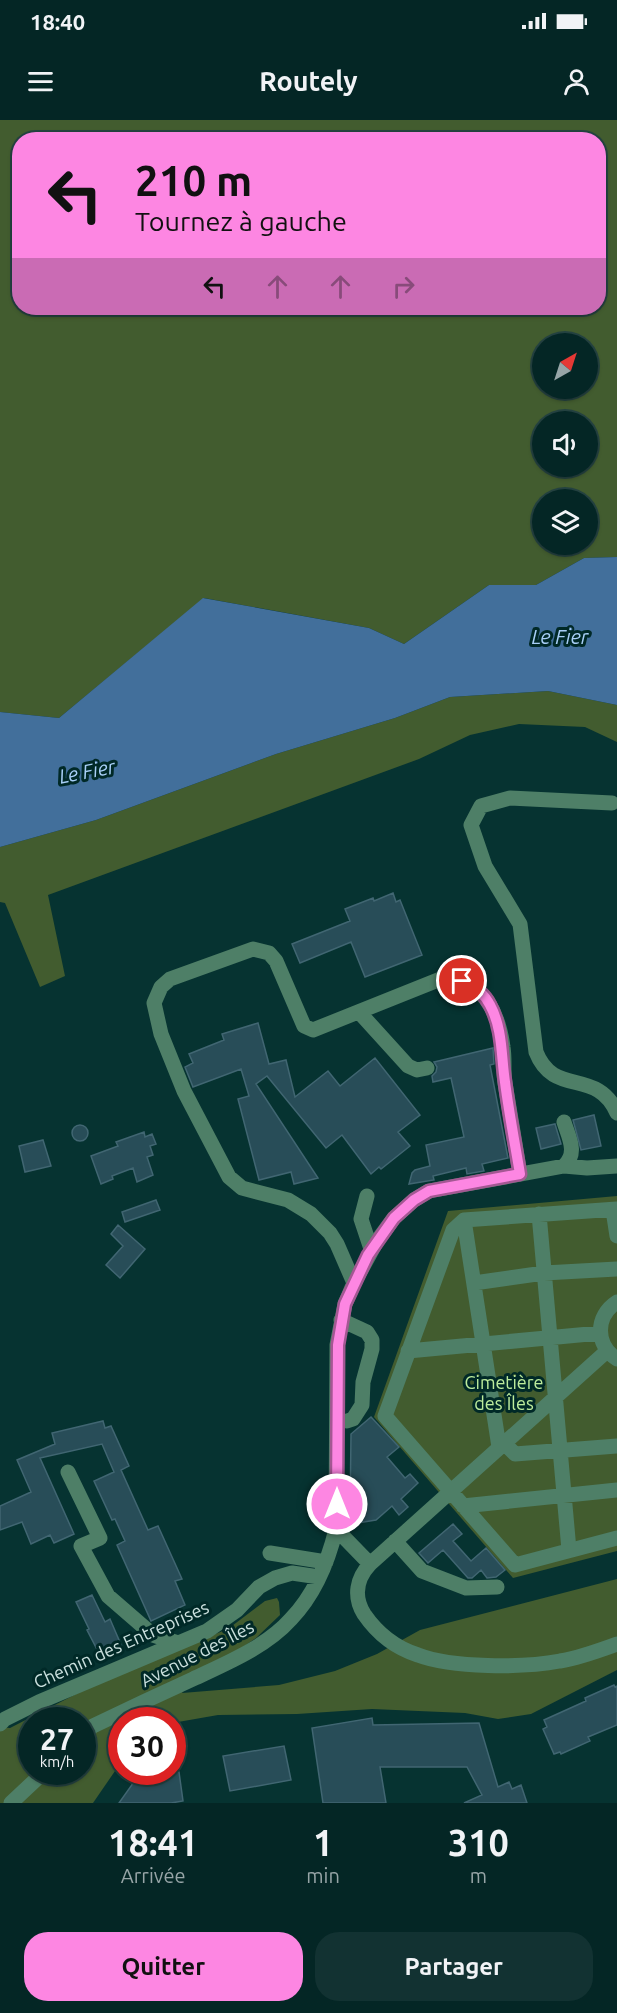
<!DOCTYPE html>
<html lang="fr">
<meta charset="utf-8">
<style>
:root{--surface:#042625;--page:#123232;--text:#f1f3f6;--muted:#97a5a7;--line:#254342;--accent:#fd86e2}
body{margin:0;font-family:Ubuntu,sans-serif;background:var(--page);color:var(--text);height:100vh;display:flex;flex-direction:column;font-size:22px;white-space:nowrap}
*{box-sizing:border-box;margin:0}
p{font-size:20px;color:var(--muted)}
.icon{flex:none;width:33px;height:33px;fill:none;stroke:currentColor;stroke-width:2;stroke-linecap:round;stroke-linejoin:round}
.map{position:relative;height:1683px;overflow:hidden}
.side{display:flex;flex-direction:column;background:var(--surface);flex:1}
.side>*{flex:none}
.banner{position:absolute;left:12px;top:12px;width:594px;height:183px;border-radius:24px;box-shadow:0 2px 4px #0004,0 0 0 2px var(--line);background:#fd86e2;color:#111;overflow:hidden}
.needle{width:39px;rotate:39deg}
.fabs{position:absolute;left:532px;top:213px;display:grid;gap:12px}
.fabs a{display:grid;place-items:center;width:66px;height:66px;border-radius:50%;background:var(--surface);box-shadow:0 2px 4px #0004,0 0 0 2px var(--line);font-size:30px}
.speed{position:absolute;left:18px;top:1587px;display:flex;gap:12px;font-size:30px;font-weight:700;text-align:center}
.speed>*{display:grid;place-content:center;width:78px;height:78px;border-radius:50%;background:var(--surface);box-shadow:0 2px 4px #0004,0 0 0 2px var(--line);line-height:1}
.speed small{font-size:15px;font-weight:400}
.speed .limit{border:9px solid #d22;background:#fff;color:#111}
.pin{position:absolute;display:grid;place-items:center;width:51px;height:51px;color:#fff;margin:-26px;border:3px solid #fff;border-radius:50%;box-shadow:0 2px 6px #0007}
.me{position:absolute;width:66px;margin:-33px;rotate:0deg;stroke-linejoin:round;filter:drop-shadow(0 0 4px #0008)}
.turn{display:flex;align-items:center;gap:21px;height:126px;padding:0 24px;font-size:27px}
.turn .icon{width:78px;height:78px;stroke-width:2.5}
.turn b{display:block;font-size:42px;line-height:51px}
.lanes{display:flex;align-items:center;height:57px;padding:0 24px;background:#0003;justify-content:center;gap:30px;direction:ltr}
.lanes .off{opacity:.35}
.eta{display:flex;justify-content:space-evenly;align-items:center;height:102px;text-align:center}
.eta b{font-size:36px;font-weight:600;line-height:42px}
.button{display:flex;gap:12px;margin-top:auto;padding:12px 24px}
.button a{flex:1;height:69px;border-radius:24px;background:var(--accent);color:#111;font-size:24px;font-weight:600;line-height:69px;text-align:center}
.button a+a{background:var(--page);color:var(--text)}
.status{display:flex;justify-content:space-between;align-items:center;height:42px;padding:0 30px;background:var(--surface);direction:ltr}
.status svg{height:16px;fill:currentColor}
header{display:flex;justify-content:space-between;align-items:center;height:78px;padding:0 24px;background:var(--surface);font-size:27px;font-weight:600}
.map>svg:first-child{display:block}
</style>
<div class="status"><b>18:40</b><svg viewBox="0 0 49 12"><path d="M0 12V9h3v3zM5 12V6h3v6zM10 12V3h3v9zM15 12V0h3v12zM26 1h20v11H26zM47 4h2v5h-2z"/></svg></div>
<header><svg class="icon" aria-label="menu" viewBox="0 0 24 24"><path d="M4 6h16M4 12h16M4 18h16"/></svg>Routely<svg class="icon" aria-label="person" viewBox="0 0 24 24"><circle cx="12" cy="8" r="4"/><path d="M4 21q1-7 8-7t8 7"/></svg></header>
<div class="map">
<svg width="617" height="1683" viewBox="0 0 617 1683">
<rect width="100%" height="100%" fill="#063331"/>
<path fill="#425c2f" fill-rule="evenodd" d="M0,0h617v437l-33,1 -48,27h-47l-85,59 -35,-16 -165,-30 -145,120 -59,-6zM20,20h578v168h-578zM543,224h45v44h-45zM543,302h45v44h-45zM543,380h45v44h-45z
M548,571l69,14v37l-32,-15 -66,-3 -49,11 -51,24 -371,136 17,81 -25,11 -35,-84 -5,-1v-55l96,-27 180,-66 119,-36 55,-21z
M617,1076v355l-104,27 -139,-161 74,-206z
M617,1459v91l-86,44 -33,5 -33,-6 -93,-4 -75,5 -79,1 -40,7 -5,3 -1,-5h-50l-1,44 -6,7 -22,32h-93v-76l10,1 109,-56 109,-43 37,-28 12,-3 2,4 1,13 -24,23 -19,13 -37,18 -18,24 97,-8 56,-14 42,-17 43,-24zM32,1600h50v52h-50z"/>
<path fill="#426f9b" d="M617,437v148l-69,-14 -98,6 -55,21 -119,36 -180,66 -96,27v-135l59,6 144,-120 166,30 35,16 85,-59h47l48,-27z"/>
<path fill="#284d58" stroke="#416672" stroke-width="1.5" d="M393,773l3,9 4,-2 22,55 -57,22 -14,-35 -51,21 -8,-19 58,-23 -5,-12 28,-11 1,3z
M258,903l11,41 17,-4 9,37 33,-26 12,15 35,-28 45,57 -22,17 12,14 -29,23 -2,-2 -8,7 -29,-39 -16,13 -59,-72 -11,8 62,94 -24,6 -3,-12 -32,8 -21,-81 11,-3 -8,-27 -48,18 -8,-20 8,-4 -4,-9 35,-14 -2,-6z
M493,928l1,16 -4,1 18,93 -26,6 2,7 -17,3 -1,-6 -33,8 1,4 -25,4 3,-11 3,-3 15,-4 -4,-21 38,-8 -13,-59 -18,4 -1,-6 4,-4 1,-5 -3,-5z
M594,995l7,31 -20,4 -8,-30z
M555,1004l6,20 -20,5 -5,-21z
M72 1013a8 8 0 1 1 16 0a8 8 0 1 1-16 0Z
M144,1012l1,5 7,-3 4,10 -6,2 3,9 -6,2 6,18 -16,7 -4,-14 -21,8 1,3 -12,5 -10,-28 27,-10 -2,-4z
M43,1020l8,26 -26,6 -6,-26z
M156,1080l4,10 -35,12 -3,-10z
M118,1105l27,24 -25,29 -14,-13 17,-19 -12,-12z
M371,1297l28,30 -12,10 18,21 5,-4 8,9 -17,16 7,8 -9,8 -7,-9 -16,14 -18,3 -2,-9 -6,1 1,-81z
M103,1301l2,7 6,-2 18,40 -8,4 27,60 10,-4 24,53 -7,2 10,24 -34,16 -34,-76 8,-4 -10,-22 -3,1 -18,-39 20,-9 -12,-28 -62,14 34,76 -20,9 -4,-8 -19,9 -9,-22 -22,8v-24l31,-14 -14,-32 38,-16 -3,-11z
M453,1404l9,10 -9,7 18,20 15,-13 19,22 -9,7 -9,1 -6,-8 -9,8h-4l-25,-28 -15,13 -9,-10z
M92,1475l13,27 5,-3 12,28 -21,10 -14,-27 2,-1 -13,-27z
M614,1565l1,2 2,-1v39l-29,12 2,4 -29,13 -1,-2 -6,2 -11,-25 4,-2 -3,-7 42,-19 -1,-3z
M372,1598l1,7 106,-2 19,64 11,-5 3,7 9,-4 6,18h-63l18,-8 -15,-28h-87l6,36h-63l-11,-75z
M284,1626l7,34 -61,11 -7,-35z
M141,1652h38l4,29 -12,2h-52z"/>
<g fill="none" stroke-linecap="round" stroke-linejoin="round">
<path stroke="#4e7f67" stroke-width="15" d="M612,683l-102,-5 -29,8 -10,19 14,41 35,58 16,128c18,46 61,15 81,61
M359,892l49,54 9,4 10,-2
M564,1046l23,2 30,-2
M367,1076l-6,23 10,30
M617,1089l-153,11 -11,10 -68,186 130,149 102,-27
M613,1090l4,26
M539,1094l30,336
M464,1100l35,227
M354,1163l-17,-39 -7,-11 -19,-19 -23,-14 -46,-12 -13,-11 -45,-86 -23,-57 -7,-31 7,-16 9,-8 83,-30 16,4 7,8 28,65 9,4 130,-52c40,2 55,32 60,69 2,12 0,24 2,36 5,31 10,61 15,91
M474,1163l70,-10 73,-4
M617,1182c-22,14 -22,43 0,57
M341,1200l26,12 5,8v9l-9,33 -1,23 -9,14 -6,2
M408,1231l192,-18
M607,1231l-237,213c-13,14 -17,32 -6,50 13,19 32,34 54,41 34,13 105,13 142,6 19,-3 38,-10 57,-17
M504,1323l11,11 102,-8
M68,1352l32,66 -19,8 27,50 45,39 25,8
M463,1386l154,-16
M336,1409l34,35
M395,1421l27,30 44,17 31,-1
M270,1433l56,9
M0,1604l5,-5 34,-17 168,-71 30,-21 22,-23 16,-9 17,-5 27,4
M82,1616l11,-10c33,-16 67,-32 100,-47 34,-16 73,-32 98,-60 24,-25 37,-57 45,-90l1,-184 8,-41 9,-21 23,-42 17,-23 20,-18 15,-9 135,-25c14,-13 5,-28 0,-44
M11,1683l33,-31"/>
</g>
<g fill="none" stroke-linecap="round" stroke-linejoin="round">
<g stroke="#a45793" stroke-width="15">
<path id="route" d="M337,1384l1,-159 7,-41 23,-49 26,-37 20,-18 15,-9 91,-17c-5,-30 -11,-61 -15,-92 -4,-26 -2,-53 -15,-77 -6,-12 -16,-19 -28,-24"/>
</g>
<use href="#route" stroke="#fd86e2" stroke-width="10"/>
</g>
<g text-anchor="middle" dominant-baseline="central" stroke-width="6" stroke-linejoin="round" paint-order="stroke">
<g font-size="18" fill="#bdec9c" stroke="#002927">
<text x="504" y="1262">Cimetière<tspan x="504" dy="21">des Îles</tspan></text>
</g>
<g font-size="18" fill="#cae0de" stroke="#002927">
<text transform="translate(121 1524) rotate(-24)">Chemin des Entreprises</text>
<text transform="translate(197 1533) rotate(-27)">Avenue des Îles</text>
</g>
<g font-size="20" font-style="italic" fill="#a8cff7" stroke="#002927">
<text x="560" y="516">Le Fier</text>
<text transform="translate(87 651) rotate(-11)">Le Fier</text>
</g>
</g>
</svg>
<div class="fabs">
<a><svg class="needle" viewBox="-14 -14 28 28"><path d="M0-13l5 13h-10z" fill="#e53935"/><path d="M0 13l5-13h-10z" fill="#97a5a7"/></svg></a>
<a><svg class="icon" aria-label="sound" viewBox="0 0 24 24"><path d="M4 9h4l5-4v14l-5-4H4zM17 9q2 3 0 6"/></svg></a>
<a><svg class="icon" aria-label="layers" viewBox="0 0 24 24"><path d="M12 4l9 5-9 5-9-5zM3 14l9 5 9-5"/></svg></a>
</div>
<div class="speed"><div>27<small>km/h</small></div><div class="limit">30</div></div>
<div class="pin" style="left:462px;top:861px;background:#d93025"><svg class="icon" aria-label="arrive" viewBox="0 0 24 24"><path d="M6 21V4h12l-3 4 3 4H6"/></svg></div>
<svg class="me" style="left:337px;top:1384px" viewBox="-20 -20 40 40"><circle r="17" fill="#fd86e2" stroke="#fff" stroke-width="3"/><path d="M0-11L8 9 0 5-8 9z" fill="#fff"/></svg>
<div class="banner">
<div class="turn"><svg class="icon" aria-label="left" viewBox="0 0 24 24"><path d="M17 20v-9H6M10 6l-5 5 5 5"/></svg><div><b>210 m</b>Tournez à gauche</div></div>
<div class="lanes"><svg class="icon" aria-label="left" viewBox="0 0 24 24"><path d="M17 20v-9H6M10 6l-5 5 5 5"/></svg><svg class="icon off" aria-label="ahead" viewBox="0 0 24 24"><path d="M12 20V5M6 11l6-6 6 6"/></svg><svg class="icon off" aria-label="ahead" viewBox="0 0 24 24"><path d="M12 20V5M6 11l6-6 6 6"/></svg><svg class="icon off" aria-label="right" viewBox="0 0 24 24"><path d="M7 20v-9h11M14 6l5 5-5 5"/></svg></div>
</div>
</div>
<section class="side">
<div class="eta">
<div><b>18:41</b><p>Arrivée</p></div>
<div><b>1</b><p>min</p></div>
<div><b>310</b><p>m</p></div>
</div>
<div class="button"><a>Quitter</a><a>Partager</a></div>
</section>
